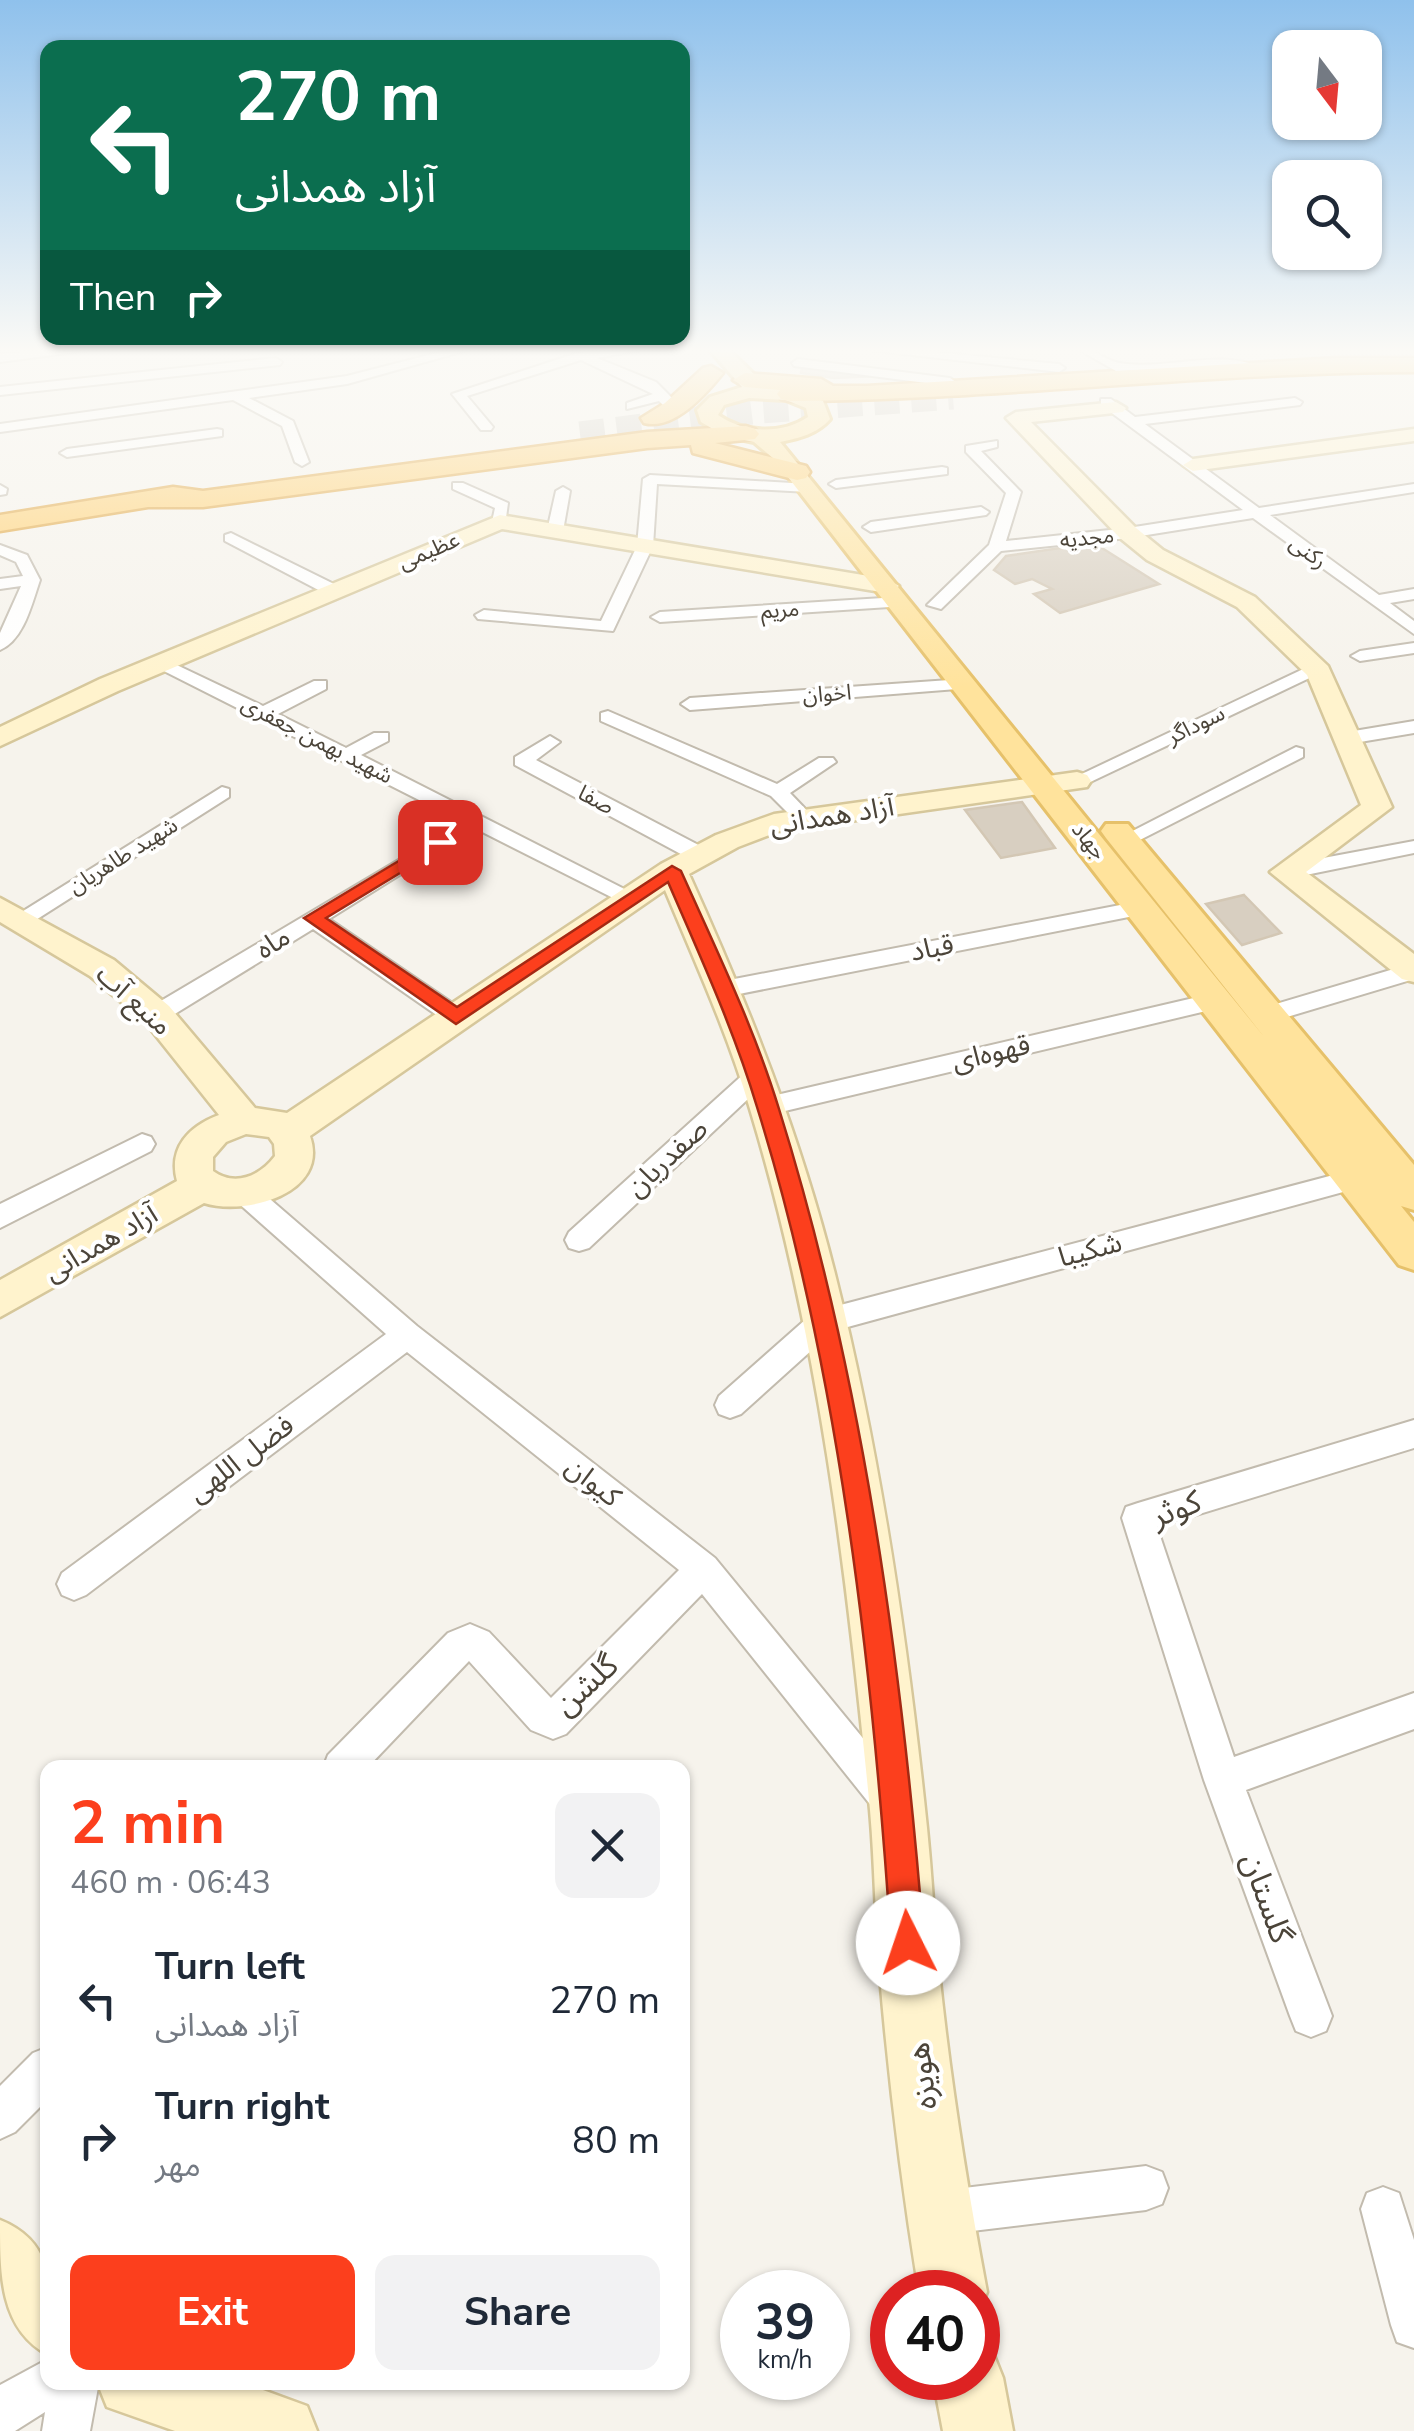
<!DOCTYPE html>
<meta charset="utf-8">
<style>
:root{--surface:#fff;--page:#f2f2f3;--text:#1f2937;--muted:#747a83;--accent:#fc3f1d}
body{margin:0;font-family:"Nunito Sans","Noto Sans Arabic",sans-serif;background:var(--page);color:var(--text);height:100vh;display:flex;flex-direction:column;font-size:38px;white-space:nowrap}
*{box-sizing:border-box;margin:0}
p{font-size:32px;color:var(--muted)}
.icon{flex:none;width:55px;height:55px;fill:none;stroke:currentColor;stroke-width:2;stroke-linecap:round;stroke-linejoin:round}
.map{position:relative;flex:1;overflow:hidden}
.drawer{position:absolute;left:40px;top:1760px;width:650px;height:630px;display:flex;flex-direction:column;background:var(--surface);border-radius:20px;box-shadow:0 2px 8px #0004}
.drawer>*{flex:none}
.banner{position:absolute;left:40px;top:40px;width:650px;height:305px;border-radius:20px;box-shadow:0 2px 8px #0004;background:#0b6e4f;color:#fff;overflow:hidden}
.needle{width:65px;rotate:164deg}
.tools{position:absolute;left:1272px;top:30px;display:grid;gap:20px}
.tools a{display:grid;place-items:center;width:110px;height:110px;border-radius:20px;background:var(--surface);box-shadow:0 2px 8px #0004;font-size:50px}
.speed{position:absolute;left:720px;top:2270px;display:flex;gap:20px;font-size:50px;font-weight:700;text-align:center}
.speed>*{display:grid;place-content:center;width:130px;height:130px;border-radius:50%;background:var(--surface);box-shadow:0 2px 8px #0004;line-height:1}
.speed small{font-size:25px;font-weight:400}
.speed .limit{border:15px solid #d22;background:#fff;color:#111}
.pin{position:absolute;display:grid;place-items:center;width:85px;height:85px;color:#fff;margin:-42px;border-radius:20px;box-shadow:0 5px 15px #0006}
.me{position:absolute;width:110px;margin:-55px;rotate:356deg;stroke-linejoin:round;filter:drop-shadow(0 0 8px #0008)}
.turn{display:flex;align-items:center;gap:35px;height:210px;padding:0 30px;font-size:45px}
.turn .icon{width:130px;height:130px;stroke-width:2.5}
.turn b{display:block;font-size:70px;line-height:85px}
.then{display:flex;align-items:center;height:95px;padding:0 30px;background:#0003;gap:20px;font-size:38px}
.round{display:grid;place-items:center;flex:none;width:105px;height:105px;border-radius:20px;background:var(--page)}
.overview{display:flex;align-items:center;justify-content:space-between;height:170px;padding:0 30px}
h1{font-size:60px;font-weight:700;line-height:75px;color:var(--accent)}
.cta{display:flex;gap:20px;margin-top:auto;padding:20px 30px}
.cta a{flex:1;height:115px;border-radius:20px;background:var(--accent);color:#fff;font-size:40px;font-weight:700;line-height:115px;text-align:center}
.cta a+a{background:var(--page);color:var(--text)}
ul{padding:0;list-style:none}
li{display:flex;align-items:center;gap:30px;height:140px;padding:0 30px}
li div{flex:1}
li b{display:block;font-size:38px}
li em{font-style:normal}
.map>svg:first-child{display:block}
</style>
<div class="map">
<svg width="1414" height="2431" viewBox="0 0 1414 2431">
<rect width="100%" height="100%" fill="#f6f3ec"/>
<path fill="#d8cfc1" stroke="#d3c7b4" stroke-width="2.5" d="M810,366l66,10 -42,2 -33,-5 1,-5z
M1094,543l65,41 -99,29 -26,-19 18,-5 -20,-10 -17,5 -21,-14 12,-14z
M1022,802l33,46 -54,10 -36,-48z
M1244,895l37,38 -39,12 -36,-41z"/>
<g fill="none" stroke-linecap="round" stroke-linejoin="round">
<path stroke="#d4d0c8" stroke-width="25" stroke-dasharray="25 12" stroke-linecap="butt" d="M580,434l181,-23 192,-14"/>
<g stroke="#c2bbae" stroke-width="4">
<path id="street" d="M66,348h39l-105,14v-8z
M456,348h19l-128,36 -98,14 44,23 16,41 -7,4 -7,-4 -13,-36 -49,-26 -233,32v-8l347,-48z
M618,348h33l-54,10 59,24 23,23v6h-10l-10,-10 -32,8v-6l26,-9 -72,-34 -114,36 26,31 -2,3h-10l-29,-36 125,-41z
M851,348h40l168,16 6,4 -6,4z
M1076,348c18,-1 27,12 44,15 42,8 105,-16 143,6l-6,4 -42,-5 -99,3z
M276,358l6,4 -2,3 -280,30v-8z
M798,359l152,19 6,4 -6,4 -156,-20 -2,-3z
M1295,398l7,4 -2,3 -155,19 114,84 155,-24v8l-144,23 109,80 35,-6v10l-24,4 24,18v13l-161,-116 -125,20 -127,13 -60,58 -14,-4 62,-60 17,-52 -40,-41v-6l31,-5v6l-16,4 40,41 -15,49 122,-13 115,-18 -142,-105v-6h10l24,18z
M217,429l5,1v6l-155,21 -7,-4 7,-4z
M942,467l5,1v6l-111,14 -7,-4 7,-4z
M650,475l159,9 7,4 -7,4 -152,-8 -4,62 -40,85 -135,-12 -3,-4 9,-5 117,11 36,-75 6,-67z
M453,483h10l45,20 -3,22 -13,-3 3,-14 -42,-19z
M0,485l7,4 -1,5 -6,1z
M563,487l7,4 -7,40 -8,5 -8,-5 9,-40z
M981,507l8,5 -3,3 -115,17 -8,-5 8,-5z
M231,533l109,54 2,4 -14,4 -103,-54v-6z
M0,545l27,10 13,25c-8,23 -16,60 -40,70v-17l21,-47 -21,3v-10l23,-3 -7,-14 -16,-7z
M899,597l8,5 -2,4 -245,16 -9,-5 9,-5z
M1414,643v10l-54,8 -9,-5 9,-5z
M162,658l101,48 51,-25h12v8l-48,25 68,34 28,-15h14v8l-27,14 281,143 -11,7 -8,-2 -467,-236 -3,-4z
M1316,663l9,5 -3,4 -238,113h-14l-3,-4z
M964,679l6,1v8l-280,22 -9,-6 9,-6z
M608,711l169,73 42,-26h14l3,4 -46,31 24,25 -10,6 -7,-2 -26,-26 -170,-75v-8z
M1414,721v12l-66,11 -10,-6 10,-6z
M550,736l10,6 -24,18 172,90 3,5 -3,5h-16l-177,-95v-8z
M1296,747l7,2v8l-171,87h-14l-3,-4z
M222,787l7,2v8l-198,126h-16l-3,-5z
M439,836l7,2 3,4 -3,4 -117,73 135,92 4,6 -4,6h-16l-135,-94 -148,91h-16l-4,-6 4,-6z
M1414,841v12l-128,26 -11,-7 11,-7z
M1141,901l11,7 -3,5 -425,84 -12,-8 12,-8z
M1414,963v16l-147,44 -12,-8 4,-6z
M1215,993l8,2 4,6 -4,6 -455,108 -9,-2 -4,-7 4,-7 9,-2z
M756,1068l9,3 4,6 -4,6 -176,165 -10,3 -10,-3 -4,-8 4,-8 178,-161z
M142,1134l9,3 4,7 -4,7 -151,77v-24z
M1356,1169l9,3 4,7 -4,7 -532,145 -92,83 -11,4 -11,-4 -4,-9 4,-9 95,-84z
M246,1184l10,3 161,139 298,232 188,229 6,13 -6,13 -13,6 -13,-6 -175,-219 -136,140 -13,5 -22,-9 -62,-69 -102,107h-44l5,-13 120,-122 22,-9 19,8 62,66 128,-128 -272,-218 -321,243 -12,5 -12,-5 -5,-11 5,-11 324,-239 -150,-133 -4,-7 4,-7z
M1414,1420v28l-257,79 77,230 180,-64v36l-168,61 86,226 -6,15 -15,6 -15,-6 -6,-15 -86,-236 -82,-262 4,-11 12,-4z
M48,2047v52l-33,33 -15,7v-53l33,-33z
M1146,2166l16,6 6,16 -6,16 -16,6 -207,25 -16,-6 -6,-16 6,-16 16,-6z
M1383,2187l16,6 15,47v108l-17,-6 -6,-17 -30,-116 6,-16z
M48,2359v23h51l-9,49h-48l3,-19 -30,19h-15v-46z"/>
</g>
<g stroke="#d6c79b" stroke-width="5">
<path id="secondary" d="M1116,402l10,6 -3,4 -92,10 105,106 27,22 92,47 73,69 64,141 -86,65 108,82v28l-12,-3 -132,-107 91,-67 -54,-130 -70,-68 -90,-47 -27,-22 -114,-120 10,-6z
M1414,429v12l-221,30 -10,-6 10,-6z
M500,515l387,64 12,7 -12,7 -385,-64 -384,162 -118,55v-19l100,-48z
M1077,772l10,3 4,6 -4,6 -307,44 -42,16 -49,27c60,132 112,263 147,404 45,179 72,366 91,550 5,48 7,96 12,143 11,108 28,215 48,321l-9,22v-22h-59c-17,-105 -30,-210 -39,-316 -5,-55 -5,-111 -10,-166 -23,-236 -51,-474 -120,-701 -22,-75 -55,-147 -85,-219l-355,246c20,58 -65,80 -106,67l-204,114v-37l177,-99c-9,-33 12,-55 42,-66l-74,-93 -55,-46 -90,-54v-24l114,62 55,46 86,102 32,5 374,-249 55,-29 58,-21zM246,1134l23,3 5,7 1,12c-15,20 -40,31 -62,15v-14l13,-15z
M0,2220c62,25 48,78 48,135 -48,-26 -48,-79 -48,-135z
M978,2347l15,6 10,25 10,53h-70l-10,-53h45z
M97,2382h144l66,24 10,25h-142l-68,-24z"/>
</g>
<g stroke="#e6c16a" stroke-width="6">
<path id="primary" d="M708,348h19l40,39 22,1 34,13 7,18c-13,15 -31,19 -50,23l485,596 -159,-200 -5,-7 5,-7h22l286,341v45l-13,-4 13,16v48l-15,-5 -625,-806 -20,-17 -29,-6 -24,-14 -4,-12 13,-13 32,-10zM749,398l37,2 20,8 2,9c-27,18 -64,16 -90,-2l6,-10z"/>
</g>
<g stroke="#e0a43c" stroke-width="5">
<path id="highway" d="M1336,358h78v14c-209,0 -416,28 -625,29l-8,-2 -4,-5 3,-4 -35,-3 -12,-7 12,-7 76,6 12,7h34z
M711,366l12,7c-17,21 -49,58 -79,50l-3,-5 24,-15 38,-35z
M746,426l9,3 4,5 -4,5 -40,4 91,23 4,6 -4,6 -9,2 -104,-27 -2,-8 -44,3 -444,59h-55l-148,24v-16l173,-28 30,4 444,-59z"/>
</g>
<use href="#street" fill="#fff" fill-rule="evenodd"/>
<use href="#secondary" fill="#fff3cd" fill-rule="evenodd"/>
<use href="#primary" fill="#ffe39c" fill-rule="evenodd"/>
<use href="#highway" fill="#ffcf6e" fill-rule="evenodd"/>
</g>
<linearGradient id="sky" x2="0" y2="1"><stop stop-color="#8fc1ec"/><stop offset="0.51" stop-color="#fbfaf6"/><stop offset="1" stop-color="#fbfaf6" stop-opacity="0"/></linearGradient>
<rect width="1414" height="688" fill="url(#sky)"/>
<path fill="#fc3f1d" stroke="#a42913" stroke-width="2.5" d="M440,836l6,2v7l-120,73 131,89 215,-141 9,5c35,78 73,156 98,238 84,269 123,554 145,834l-4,12 -12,4 -12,-4 -5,-12c-18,-274 -52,-574 -134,-836 -23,-77 -57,-151 -89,-225l-212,142 -152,-106z"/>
<g text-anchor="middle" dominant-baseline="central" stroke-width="8" stroke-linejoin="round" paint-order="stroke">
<g font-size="22" fill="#4b4439" stroke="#fff">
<text transform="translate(1087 538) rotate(-6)">مجدیه</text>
<text transform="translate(429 551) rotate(-23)">عظیمی</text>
<text transform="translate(1308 552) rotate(36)">رکنی</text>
<text transform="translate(780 610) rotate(-4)">مریم</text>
<text transform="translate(827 694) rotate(-4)">اخوان</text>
<text transform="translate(1196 725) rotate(-26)">سوداگر</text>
<text transform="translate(317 740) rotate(27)">شهید بهمن جعفری</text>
<text transform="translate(596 800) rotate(28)">صفا</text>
<text transform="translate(1089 841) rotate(52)">جهاد</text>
<text transform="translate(123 856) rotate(-32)">شهید طاهریان</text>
</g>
<g font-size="28" fill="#4b4439" stroke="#fff">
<text transform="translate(832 816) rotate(-9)">آزاد همدانی</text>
<text transform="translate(273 943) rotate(-32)">ماه</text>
<text transform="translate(932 948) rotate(-11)">قباد</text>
<text transform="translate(134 1000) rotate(42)">منبع آب</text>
<text transform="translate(991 1053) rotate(-13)">قهوه‌ای</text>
<text transform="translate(667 1158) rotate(-43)">صفدریان</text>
<text transform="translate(101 1243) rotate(-30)">آزاد همدانی</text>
<text transform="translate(1090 1250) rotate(-15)">شکیبا</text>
<text transform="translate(241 1459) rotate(-37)">فضل اللهی</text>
<text transform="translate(593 1482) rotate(38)">کیوان</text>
</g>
<g font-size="32" fill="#4b4439" stroke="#fff">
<text transform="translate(1176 1509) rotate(-21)">کوثر</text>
<text transform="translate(586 1685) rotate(-42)">گلشن</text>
<text transform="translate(1267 1898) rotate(70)">گلستان</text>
<text transform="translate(922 2076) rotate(-97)">هویزه</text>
</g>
</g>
</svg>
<div class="tools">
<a><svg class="needle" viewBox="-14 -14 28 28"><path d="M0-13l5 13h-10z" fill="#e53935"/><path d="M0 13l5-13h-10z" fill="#747a83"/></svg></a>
<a><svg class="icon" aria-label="search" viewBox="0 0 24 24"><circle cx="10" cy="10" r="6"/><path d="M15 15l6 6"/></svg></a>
</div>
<div class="speed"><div>39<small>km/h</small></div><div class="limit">40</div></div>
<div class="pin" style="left:440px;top:842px;background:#d93025"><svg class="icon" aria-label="arrive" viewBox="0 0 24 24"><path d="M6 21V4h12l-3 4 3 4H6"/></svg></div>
<svg class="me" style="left:908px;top:1943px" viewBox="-20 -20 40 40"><circle r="19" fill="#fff"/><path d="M0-13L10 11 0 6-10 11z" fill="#fc3f1d"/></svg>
<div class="banner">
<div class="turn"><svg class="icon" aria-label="left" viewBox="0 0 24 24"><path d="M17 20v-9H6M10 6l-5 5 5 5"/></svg><div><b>270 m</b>آزاد همدانی</div></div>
<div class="then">Then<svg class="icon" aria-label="right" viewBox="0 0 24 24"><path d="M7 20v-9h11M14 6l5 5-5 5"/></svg></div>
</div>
<section class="drawer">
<div class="overview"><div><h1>2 min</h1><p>460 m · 06:43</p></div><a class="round"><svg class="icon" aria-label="close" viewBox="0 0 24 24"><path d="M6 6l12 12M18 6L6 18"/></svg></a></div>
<ul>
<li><svg class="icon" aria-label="left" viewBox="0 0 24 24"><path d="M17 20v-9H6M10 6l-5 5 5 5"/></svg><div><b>Turn left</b><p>آزاد همدانی</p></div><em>270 m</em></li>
<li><svg class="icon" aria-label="right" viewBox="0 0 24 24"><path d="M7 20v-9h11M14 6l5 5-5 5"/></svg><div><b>Turn right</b><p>مهر</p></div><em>80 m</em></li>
</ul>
<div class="cta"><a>Exit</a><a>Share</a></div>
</section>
</div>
